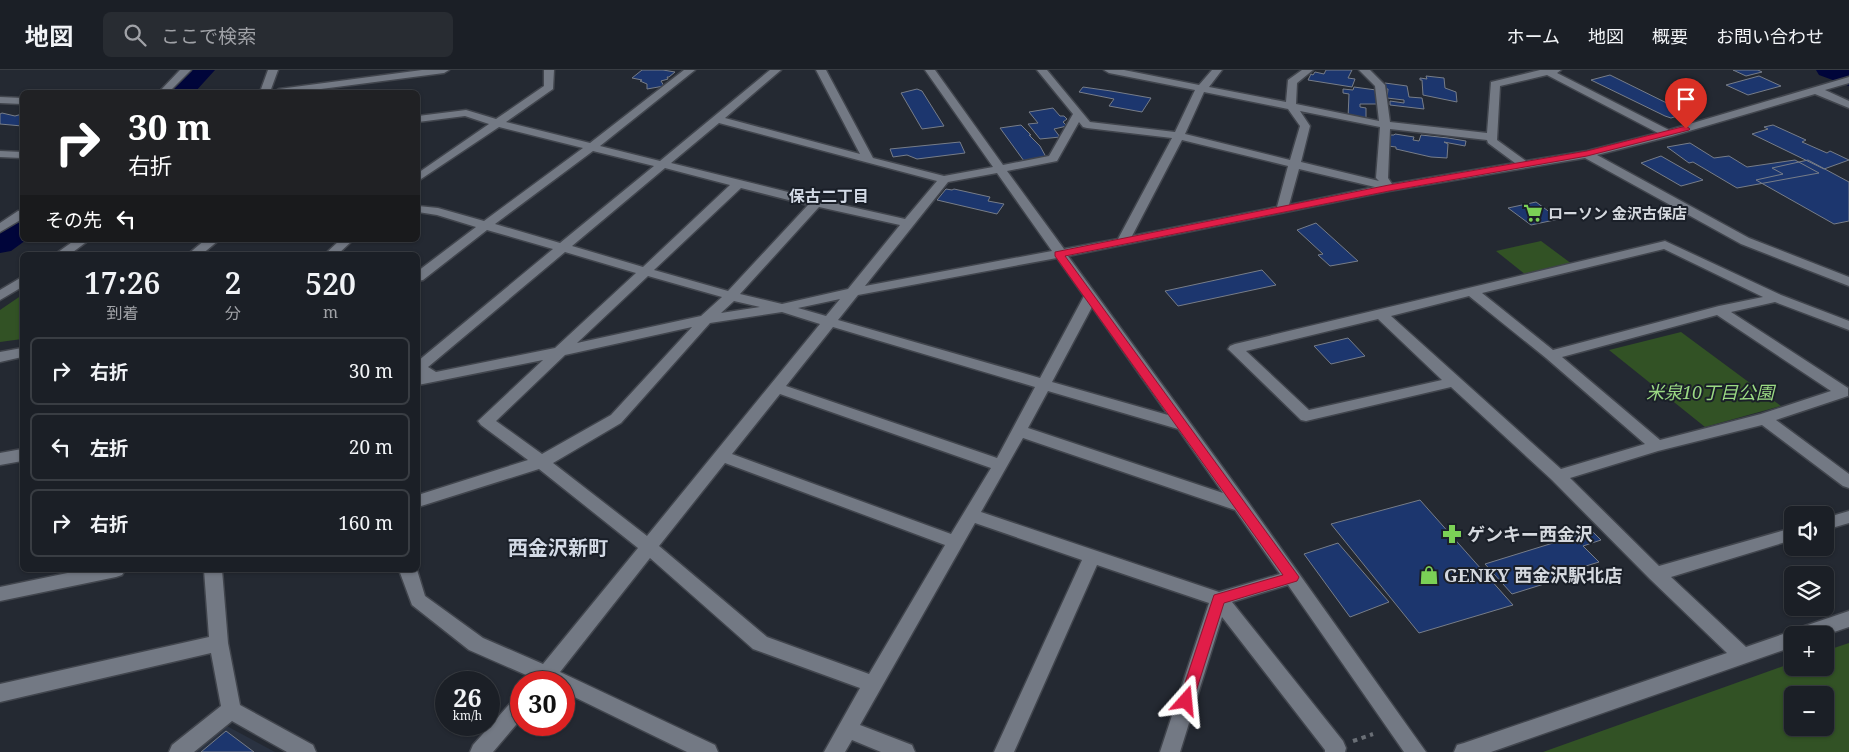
<!DOCTYPE html>
<html lang="ja">
<meta charset="utf-8">
<style>
:root{--surface:#1b1f26;--page:#282c32;--text:#f1f3f6;--muted:#a0a2a7;--line:#393d43}
body{margin:0;font-family:"Noto Serif","Noto Sans JP",serif;background:var(--page);color:var(--text);height:100vh;display:flex;flex-direction:column;font-size:19px;white-space:nowrap}
*{box-sizing:border-box;margin:0}
p{font-size:16px;color:var(--muted)}
.icon{flex:none;width:28px;height:28px;fill:none;stroke:currentColor;stroke-width:2;stroke-linecap:round;stroke-linejoin:round}
.map{position:relative;flex:1;overflow:hidden}
.side{position:absolute;left:20px;top:182px;width:400px;height:320px;display:flex;flex-direction:column;background:var(--surface);border-radius:8px;box-shadow:0 1px 4px #0004,0 0 0 1px var(--line)}
.side>*{flex:none}
.guide{position:absolute;left:20px;top:20px;width:400px;height:152px;border-radius:8px;box-shadow:0 1px 4px #0004,0 0 0 1px var(--line);background:#202124;color:#fff;overflow:hidden}
.buttons{position:absolute;left:1784px;top:436px;display:grid;gap:10px}
.buttons a{display:grid;place-items:center;width:50px;height:50px;border-radius:8px;background:var(--surface);box-shadow:0 1px 4px #0004,0 0 0 1px var(--line);font-size:25px}
.speed{position:absolute;left:435px;top:601px;display:flex;gap:10px;font-size:25px;font-weight:700;text-align:center}
.speed>*{display:grid;place-content:center;width:65px;height:65px;border-radius:50%;background:var(--surface);box-shadow:0 1px 4px #0004,0 0 0 1px var(--line);line-height:1}
.speed small{font-size:12px;font-weight:400}
.speed .limit{border:8px solid #d22;background:#fff;color:#111}
.pin{position:absolute;display:grid;place-items:center;width:42px;height:42px;color:#fff;margin:-51px -21px;border-radius:50% 50% 50% 0;rotate:-45deg;box-shadow:0 0 5px #0007}
.pin .icon{rotate:45deg}
.me{position:absolute;width:55px;margin:-28px;rotate:18deg;stroke-linejoin:round;filter:drop-shadow(0 0 4px #0008)}
.turn{display:flex;align-items:center;gap:18px;height:105px;padding:0 25px;font-size:22px}
.turn .icon{width:65px;height:65px;stroke-width:2.5}
.turn b{display:block;font-size:35px;line-height:42px}
.then{display:flex;align-items:center;height:48px;padding:0 25px;background:#0003;gap:10px;font-size:19px}
.eta{display:flex;justify-content:space-evenly;align-items:center;height:85px;text-align:center}
.eta b{font-size:30px;font-weight:600;line-height:35px}
ul{padding:0;list-style:none}
li{display:flex;align-items:center;gap:15px;height:68px;margin:0 10px 8px;padding:0 15px;border:2px solid var(--line);border-radius:8px}
li div{flex:1}
li b{display:block;font-size:19px}
li em{font-style:normal}
header{display:flex;align-items:center;gap:30px;box-sizing:border-box;height:70px;padding:0 25px;background:var(--surface);border-bottom:1px solid var(--line)}
header strong{font-size:24px}
nav{display:flex;gap:28px;margin-inline-start:auto;font-size:18px}
.search{width:350px;height:45px;background:var(--page);display:flex;align-items:center;gap:12px;box-sizing:border-box;padding:0 18px;border-radius:8px;color:var(--muted);font-size:19px}
.map>svg:first-child{display:block}
</style>
<header>
<strong>地図</strong>
<div class="search"><svg class="icon" aria-label="search" viewBox="0 0 24 24"><circle cx="10" cy="10" r="6"/><path d="M15 15l6 6"/></svg>ここで検索</div>
<nav><a>ホーム</a><a>地図</a><a>概要</a><a>お問い合わせ</a></nav>
</header>
<div class="map">
<svg width="1849" height="682" viewBox="0 0 1849 682">
<rect width="100%" height="100%" fill="#242932"/>
<path fill="#2a3241" d="M225,655l50,27h-83z"/>
<path fill="#325225" fill-rule="evenodd" d="M1541,171l31,23 -46,11 -30,-24z
M22,225v44l-22,3v-32z
M1681,262l100,74 -76,21 -96,-77z
M1849,573v109h-306l249,-89v5h33v-17zM1792,625h33v33h-33z"/>
<g fill="none" stroke-linecap="round" stroke-linejoin="round">
<path fill="#00053a" fill-rule="evenodd" d="M189,0h26l-20,22h-25z
M1816,0h33v16l-30,-11z
M22,150v20h4l-15,11 -11,2v-23l11,-7z"/>
</g>
<path fill="#1c366e" stroke="#777d88" d="M642,0h21l12,2 -6,5h-2l1,2 -7,2 3,5 -17,3v-5l-7,-3 2,-1 -10,-2z
M1326,0h26l-4,8 7,1 -3,8 -44,-7 3,-6 2,1 2,-3 9,2z
M1733,0h25l4,2 -16,4z
M1610,5l77,38 -16,5 -6,-2 -74,-36z
M1426,6l18,2 1,10 11,4 1,10 -34,-7 -1,-15h-2v-2l7,1z
M1759,6l22,10 -33,9 -22,-10z
M1385,13l22,3 2,11 13,1 2,11 -34,-4v-4l14,2v-3l-17,-2 1,-9h-3z
M1083,17l28,4 40,7 -9,14 -33,-6 5,-7 -35,-7z
M1354,17l22,3 2,14h-18v3l6,1v13l-18,-3 1,-24 -6,-1v-4l10,1z
M917,19l5,2 22,35 -22,3 -21,-36z
M1053,38l7,8h4l3,3 -4,3 4,4 -13,3 6,8 -20,2 -12,-15 10,-1 -9,-11z
M2,43l13,3 7,-2v12l-22,-2v-10z
M1021,55l10,10h-2l11,11 6,11 -22,4 -24,-33z
M1773,55l33,15 -4,2 25,11 3,-2 19,9 -25,9 -72,-35 16,-5 -4,-2z
M1395,64l19,3 -1,3 6,1 2,-6 27,3 18,3 -1,5 -21,-4 4,2 -1,14 -16,-1 -35,-8v-2l-8,-1 2,-11h4z
M960,72l5,11 -48,6 -10,-4 -14,2 -3,-8z
M1690,73l24,15 15,-2 18,11 48,-7 24,13 -82,15 -44,-26 -4,1 -22,-16z
M1661,86l42,24 -22,6 -40,-23z
M1808,90l41,22v39l-15,3 -78,-44 27,-6 -11,-6z
M946,119l6,1 2,-1 36,8 -2,4 16,3 -7,10 -60,-14z
M1536,132l23,17 -28,6 -23,-17z
M1316,153l42,38 -28,5 -12,-11 5,-1 -26,-24z
M1262,200l14,15 -98,21 -13,-15z
M1348,268l17,18 -34,8 -17,-18z
M1420,430l93,105 -94,28 -88,-109z
M1592,461l9,9 -18,6 16,16 -46,14 4,4 -45,14 -27,-30z
M1338,473l51,59 -39,15 -46,-63z
M226,661l28,21h-53z"/>
<g fill="none" stroke-linecap="round" stroke-linejoin="round">
<g stroke="#41454d" stroke-width="3">
<path id="minor" d="M180,0h11l-22,22h-10z
M268,0h10l-8,22h-10z
M422,0h27l-5,3 -146,19h-24l5,-3z
M544,0h10l-1,19 -47,33 84,21 94,-73h11l-95,76 60,15 110,-91h11l-56,48 135,36 -44,-84h10l47,88 71,18 49,-9 -68,-97h10l68,95 46,-9 24,-42 -36,-44h10l43,52 85,10 20,-42 -86,-17 -5,-3h20l75,15 13,-15h10l-13,17 77,15 2,-22 14,-10h11l-16,13 -1,21 83,17 -4,-35 -16,-16h11l15,15 5,37 97,11 4,-51 49,-12h21l-4,3 112,57 180,-53v6l-24,7 24,11v7l-34,-14 -143,42 -75,19 152,83 100,39v9l-108,-42 -156,-86 -196,33 -321,65 180,246 178,250h-22l-116,-167 -56,17 111,139 3,7 -1,4h-20v-2l-103,-133 -42,135h-20l49,-149 -112,-38 -83,187h-20l88,-192 -107,-37 -115,202 52,20 3,7h-34l-29,-12 -7,12h-21l36,-64 -107,-39 -103,-91 -90,114 155,73 3,7h-31l-123,-60v-10h-33l2,-4 -64,-28 -57,-45 -13,-35h18l8,26 58,42 60,26 95,-116 -99,-79 -121,38v-12l110,-35 -47,-35 -3,-4 65,-61 -125,25v-10h1l-1,-1v-13l135,-112 -66,-19 -64,50 -5,1v-10l58,-44 -39,-12 -19,-3v-6l20,2 46,13 99,-73 -84,-21 -81,54v-8l71,-49 -24,-8 -47,6v-6l48,-6 30,9 48,-33zM1547,5l111,58 -71,18 -61,10 -29,-21 3,-54zM1204,22l84,17 12,17 -10,34 -105,-26zM1300,41l80,16 -4,51 3,3 -78,-19 9,-36zM1079,52l4,5 4,1 85,10 -54,101 -54,10 -57,-78 50,-10zM719,53l218,58 -32,38 -89,-20 -145,-36zM1390,59l97,11 1,3 27,20 -123,21 -4,-6zM1182,70l106,26 -11,41 -145,29zM593,81l61,15 -94,77 -65,-19zM665,98l65,17 -87,82 -71,-21zM1299,99l76,18 -86,18zM997,103l55,78 -187,35 83,-104zM741,118l67,17 -80,86 -74,-21zM819,137l81,18 -52,64 -66,15 -42,-10zM565,182l71,21 -81,75 -119,24 -8,-5zM1057,188l27,38 -44,82 -202,-58 20,-25zM648,206l74,21 -21,19 -124,27zM840,229l-14,17 -28,-8zM734,231l26,6 -39,6zM1092,237l76,108 -116,-33zM782,242l38,12 -173,212 -94,-73 68,-40 89,-100zM692,257l-81,88 -69,39 -46,-33 69,-66zM833,257l202,60 -38,71 -211,-72zM1048,321l130,38 45,64 -195,-65zM780,324l211,74 -40,66 -219,-80zM1023,368l212,72 45,64 -61,18 -238,-80zM725,393l220,82 -76,129 -102,-37 -108,-91z
M0,27l22,1v6l-22,-1z
M0,81l22,1v6l-22,-1z
M18,141h4v8l-22,13v-9z
M75,170h14l-20,15h-15z
M205,170h14l-18,15h-14z
M340,170h13l-16,15h-13z
M1665,171l116,54 68,26v9l-74,-28 -44,10 117,76v8l-72,24 73,54v14l-6,-2 -81,-61 -104,26 -88,27 89,88 133,-38v12l-121,37 75,70 46,-16 3,1 1,-3 53,-18v16l-24,8h-33v12l-301,105h-37l3,-7 7,-2 263,-90 -77,-74 -98,-99 -101,-93 -145,34 -5,-1 -73,-71 2,-3 5,-2zM1664,179l99,48 -44,9 -166,44 -71,-57zM1469,226l77,62 99,86 -84,25 -170,-153zM1717,245l114,76 -70,23 -101,26 -98,-83zM1378,249l64,61 -133,30 -63,-59z
M22,207v10l-22,13v-10z
M22,278v9l-22,5v-10z
M22,379v12l-22,4v-12z
M1849,441v12l-24,7v-12z
M82,500h43l-3,5 -6,2 -116,24v-14z
M204,500h18l6,73 12,62 73,40 3,7h-29l-55,-31 -38,31h-25l3,-7 49,-39 -10,-53 -211,49v-18l209,-47z
M521,626v23l-28,33h-23l3,-7 41,-46z"/>
</g>
<path stroke="#6a6f76" stroke-width="4" stroke-dasharray="4.5 4.5" stroke-linecap="butt" d="M1353,671l20,-7"/>
<use href="#minor" fill="#737984" fill-rule="evenodd"/>
</g>
<path fill="#e11d48" stroke="#92132f" d="M1686,56l4,3 -1,1 -102,26 -198,35 -324,65 234,321 -2,4 -73,22 -31,98 -2,5 -5,2 -5,-2 -2,-5 35,-106 69,-20 -228,-319v-4l334,-67 198,-34z"/>
<defs>
<g id="supermarket-bare" transform="scale(1.5)"><path d="M-6-5.5h2.5l.6 2H6L4.5 2H-2.5L-4.4-4H-6ZM-1.5 3.2a1.3 1.3 0 1 0 .1 0ZM3 3.2a1.3 1.3 0 1 0 .1 0Z" fill="#7bd156" stroke="#1a1f28" stroke-width="2.5" paint-order="stroke"/></g>
<g id="pharmacy-bare" transform="scale(1.5)"><path d="M-2-6h4v4h4v4h-4v4h-4v-4h-4v-4h4Z" fill="#7bd156" stroke="#1a1f28" stroke-width="2.5" paint-order="stroke"/></g>
<g id="shop-bare" transform="scale(1.5)"><path d="M-5-2.5h2.3a2.7 3.5 0 0 1 5.4 0H5L5.5 6h-11ZM-1.5-2.5h3a1.5 2.3 0 0 0-3 0Z" fill="#7bd156" stroke="#1a1f28" stroke-width="2.5" paint-order="stroke"/></g>
</defs>
<g fill-rule="evenodd">
<use href="#supermarket-bare" x="1533" y="143"/>
<use href="#pharmacy-bare" x="1452" y="464"/>
<use href="#shop-bare" x="1429" y="505"/>
</g>
<g text-anchor="middle" dominant-baseline="central" stroke-width="4" stroke-linejoin="round" paint-order="stroke">
<g font-size="15" font-weight="bold" fill="#d4d8de" stroke="#1a1f28" text-anchor="start">
<text x="1548" y="143">ローソン 金沢古保店</text>
</g>
<g font-size="16" font-weight="bold" fill="#d2d9e5" stroke="#1a1f28">
<text x="829" y="126">保古二丁目</text>
</g>
<g font-size="18" font-style="italic" fill="#9bda84" stroke="#1a1f28">
<text x="1710" y="322">米泉10丁目公園</text>
</g>
<g font-size="18" font-weight="bold" fill="#d4d8de" stroke="#1a1f28" text-anchor="start">
<text x="1467" y="464">ゲンキー西金沢</text>
<text x="1444" y="505">GENKY 西金沢駅北店</text>
</g>
<g font-size="20" font-weight="bold" fill="#d2d9e5" stroke="#1a1f28">
<text x="558" y="477">西金沢新町</text>
</g>
</g>
</svg>
<div class="buttons">
<a><svg class="icon" aria-label="sound" viewBox="0 0 24 24"><path d="M4 9h4l5-4v14l-5-4H4zM17 9q2 3 0 6"/></svg></a>
<a><svg class="icon" aria-label="layers" viewBox="0 0 24 24"><path d="M12 4l9 5-9 5-9-5zM3 14l9 5 9-5"/></svg></a>
<a>+</a>
<a>−</a>
</div>
<div class="speed"><div>26<small>km/h</small></div><div class="limit">30</div></div>
<div class="pin" style="left:1686px;top:59px;background:#d93025"><svg class="icon" aria-label="arrive" viewBox="0 0 24 24"><path d="M6 21V4h12l-3 4 3 4H6"/></svg></div>
<svg class="me" style="left:1186px;top:631px" viewBox="-20 -20 40 40"><path d="M0-17L14 15 0 8-14 15z" fill="#e11d48" stroke="#fff" stroke-width="4"/></svg>
<div class="guide">
<div class="turn"><svg class="icon" aria-label="right" viewBox="0 0 24 24"><path d="M7 20v-9h11M14 6l5 5-5 5"/></svg><div><b>30 m</b>右折</div></div>
<div class="then">その先<svg class="icon" aria-label="left" viewBox="0 0 24 24"><path d="M17 20v-9H6M10 6l-5 5 5 5"/></svg></div>
</div>
<section class="side">
<div class="eta">
<div><b>17:26</b><p>到着</p></div>
<div><b>2</b><p>分</p></div>
<div><b>520</b><p>m</p></div>
</div>
<ul>
<li><svg class="icon" aria-label="right" viewBox="0 0 24 24"><path d="M7 20v-9h11M14 6l5 5-5 5"/></svg><div><b>右折</b></div><em>30 m</em></li>
<li><svg class="icon" aria-label="left" viewBox="0 0 24 24"><path d="M17 20v-9H6M10 6l-5 5 5 5"/></svg><div><b>左折</b></div><em>20 m</em></li>
<li><svg class="icon" aria-label="right" viewBox="0 0 24 24"><path d="M7 20v-9h11M14 6l5 5-5 5"/></svg><div><b>右折</b></div><em>160 m</em></li>
</ul>
</section>
</div>
